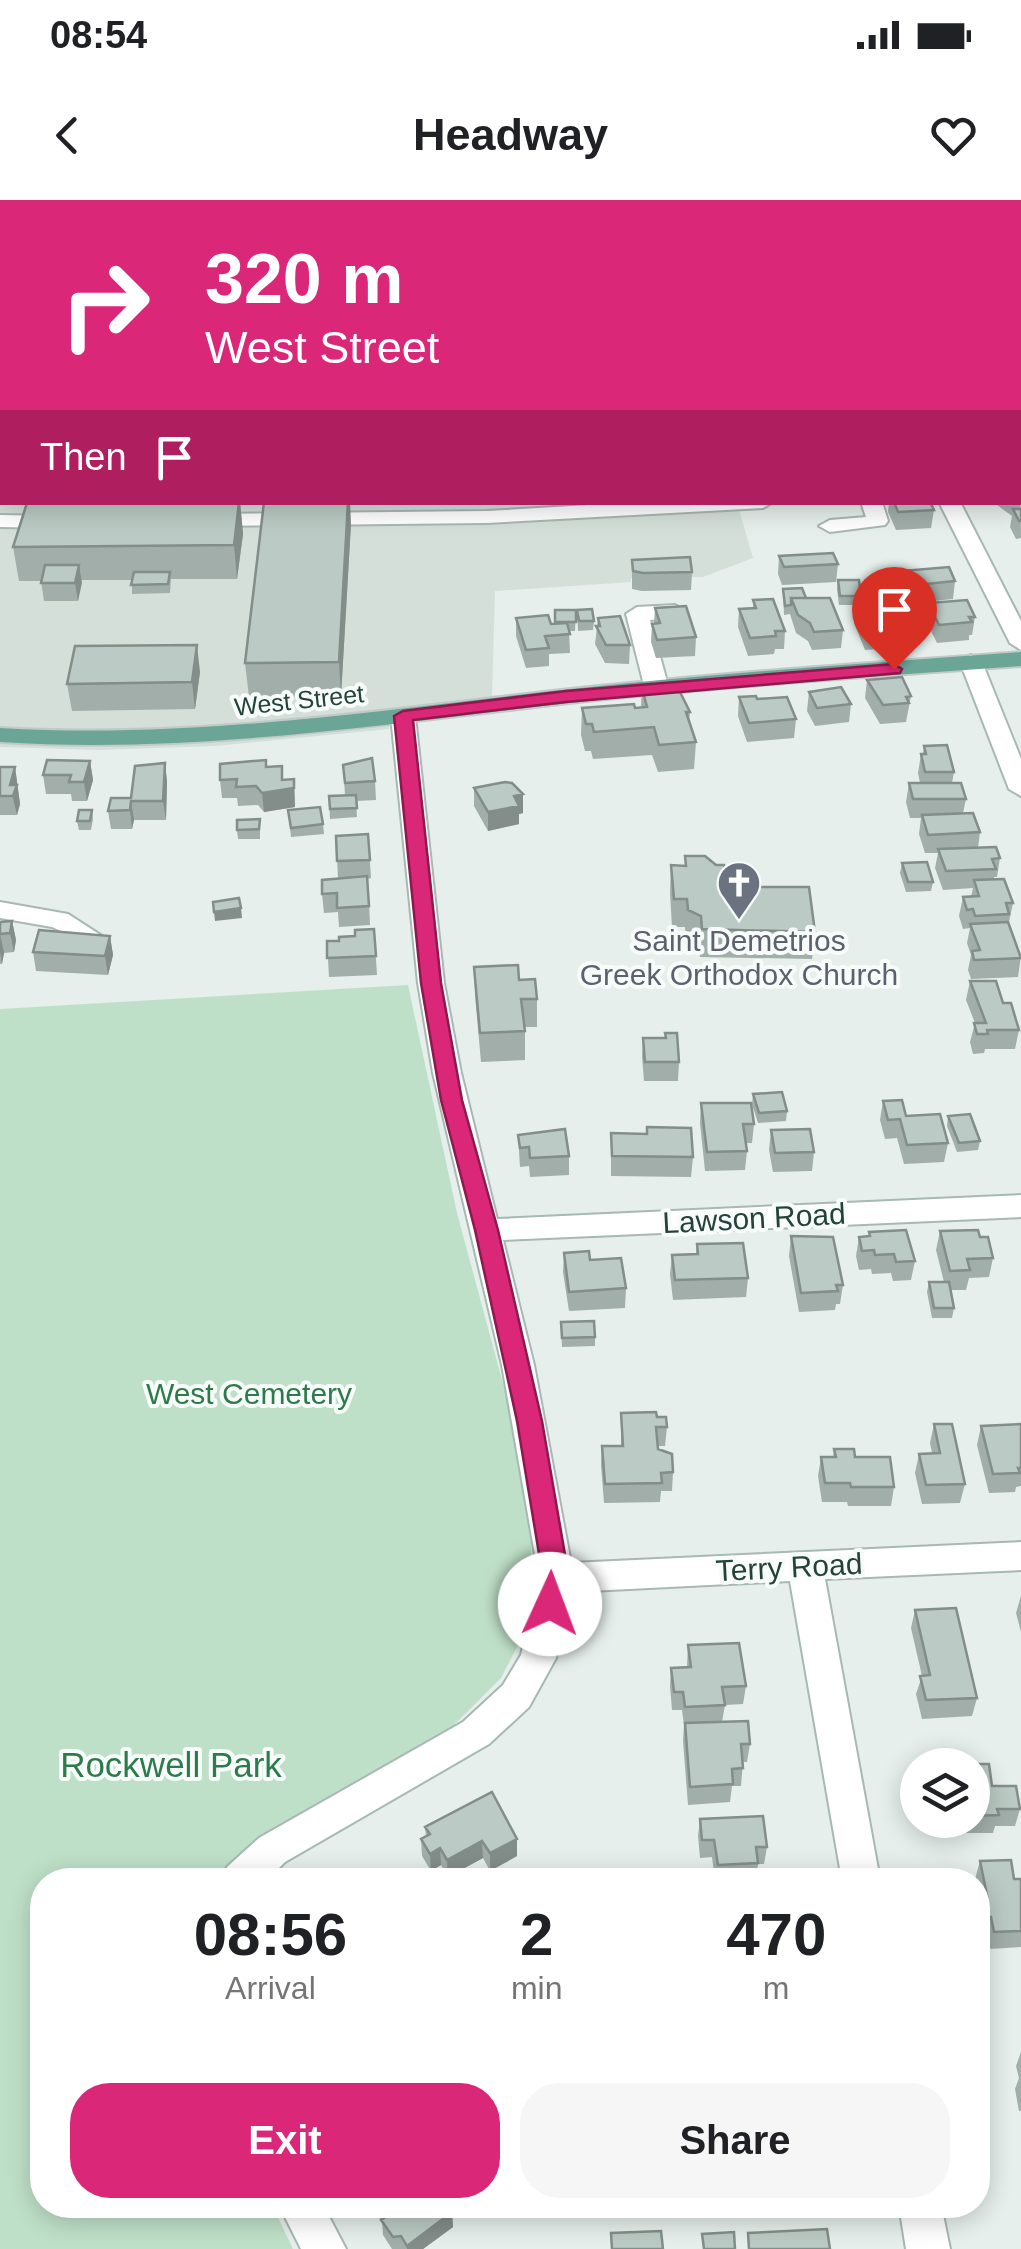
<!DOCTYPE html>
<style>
:root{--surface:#fff;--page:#f6f6f6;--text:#202124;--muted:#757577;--accent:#db2777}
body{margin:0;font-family:Arial,sans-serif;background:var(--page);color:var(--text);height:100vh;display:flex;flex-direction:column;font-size:38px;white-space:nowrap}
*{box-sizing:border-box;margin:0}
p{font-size:32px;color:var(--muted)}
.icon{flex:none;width:55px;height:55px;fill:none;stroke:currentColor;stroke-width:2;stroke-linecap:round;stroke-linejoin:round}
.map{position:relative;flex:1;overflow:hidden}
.details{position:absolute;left:30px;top:1668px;width:960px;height:350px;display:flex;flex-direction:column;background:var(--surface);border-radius:40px;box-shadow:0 5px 25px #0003}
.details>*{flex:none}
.hud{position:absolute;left:0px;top:0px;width:1022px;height:305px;box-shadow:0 5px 25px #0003;background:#db2777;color:#fff;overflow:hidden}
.fabs{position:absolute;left:900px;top:1548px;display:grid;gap:20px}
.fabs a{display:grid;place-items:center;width:90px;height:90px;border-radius:50%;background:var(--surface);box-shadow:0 5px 25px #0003;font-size:50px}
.pin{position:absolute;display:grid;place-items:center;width:85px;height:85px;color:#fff;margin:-102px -42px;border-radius:50% 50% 50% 0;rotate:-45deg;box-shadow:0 0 10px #0007}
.pin .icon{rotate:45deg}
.me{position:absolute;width:110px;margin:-55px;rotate:2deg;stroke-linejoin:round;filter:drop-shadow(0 0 8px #0008)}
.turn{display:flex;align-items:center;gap:35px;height:210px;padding:0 40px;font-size:45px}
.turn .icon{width:130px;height:130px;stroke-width:2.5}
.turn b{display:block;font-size:70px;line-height:85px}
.then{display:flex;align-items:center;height:95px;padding:0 40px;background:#0003;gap:20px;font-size:38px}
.eta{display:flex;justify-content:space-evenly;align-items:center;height:170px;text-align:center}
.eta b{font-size:60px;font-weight:700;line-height:70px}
.cta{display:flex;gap:20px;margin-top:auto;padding:20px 40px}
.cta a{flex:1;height:115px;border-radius:40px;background:var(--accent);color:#fff;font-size:40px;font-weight:700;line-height:115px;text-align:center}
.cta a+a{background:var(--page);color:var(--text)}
.status{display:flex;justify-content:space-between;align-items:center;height:70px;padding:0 50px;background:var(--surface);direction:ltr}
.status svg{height:28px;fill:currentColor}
header{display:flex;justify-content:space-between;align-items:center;height:130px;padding:0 40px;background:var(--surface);font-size:45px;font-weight:700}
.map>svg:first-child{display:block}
</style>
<div class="status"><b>08:54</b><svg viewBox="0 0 49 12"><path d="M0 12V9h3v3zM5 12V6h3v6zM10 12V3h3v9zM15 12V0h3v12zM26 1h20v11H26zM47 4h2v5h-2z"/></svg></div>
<header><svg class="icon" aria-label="back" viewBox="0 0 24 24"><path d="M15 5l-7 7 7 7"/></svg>Headway<svg class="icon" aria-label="heart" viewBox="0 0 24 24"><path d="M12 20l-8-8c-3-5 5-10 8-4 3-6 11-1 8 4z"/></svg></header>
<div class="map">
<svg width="1021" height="2049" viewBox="0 0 1021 2049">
<rect width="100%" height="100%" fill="#e6efeb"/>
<path fill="#d4dfda" d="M0,0h14l-12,2v300l735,1 16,55 -50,19 -72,1v4l-136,9 -3,105 -104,14 1,19 -174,17 -117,4 -98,-3z"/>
<path fill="#bfe0c8" d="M408,785l49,228 48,178 26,149v80l-30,58 -54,54 -224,148h-181v325h230l21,44h-293v-1240z"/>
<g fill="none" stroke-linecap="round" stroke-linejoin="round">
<g stroke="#a8b8b2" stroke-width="4">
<path id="minor" d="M787,0h16l1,2h-16z
M1021,32v11h-1v-11z
M1021,112v12l-1,1v-12z
M0,193h2v12h-2z
M1020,215h1v12h-1z
M639,302h134l-10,6 -276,15 -286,3 -10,-6 10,-6 286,-3z
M861,302h21l6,19 -3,4 -55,7 -11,-6 11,-6 36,-3z
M939,302h21l61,119v29l-11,-7z
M0,315l60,1 10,6 -10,6 -60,-1z
M675,405l11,7 -3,5 -33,3 19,69 -12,7 -12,-7 -19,-75 11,-7z
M971,455l11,7 39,97v37l-12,-7 -49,-127z
M403,509l12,7 29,267 17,90 36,146 524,-24v22l-518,23 31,125 37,198 450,-21v28l-196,9 55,301h-38l-52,-299 -220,11 -14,66 -27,49 -40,37 -204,118 -18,18h-45l5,-13 32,-29 204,-116 40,-37 18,-30 18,-77 -37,-213 -69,-292 -15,-90 -27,-267z
M0,702l68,12 34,22 -13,8 -37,-17 -52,-9z
M279,2005h44l23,44h-45z
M899,2005h42l9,44h-44z"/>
</g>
<g stroke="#c2cac8" stroke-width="4">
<path id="major" d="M1021,452v14c-156,11 -313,21 -469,39 -184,21 -366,49 -552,37v-14c186,11 368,-16 552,-37 156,-17 313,-28 469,-39z"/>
</g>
<path stroke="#86b3a5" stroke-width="4" stroke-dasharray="4 5" stroke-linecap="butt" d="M962,0l6,2
M976,0l6,2"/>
<use href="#minor" fill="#fff" fill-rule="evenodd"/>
<use href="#major" fill="#6aa596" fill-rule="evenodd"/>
<g stroke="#5f7d75" stroke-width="8">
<path id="rail" d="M214,0l48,2
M467,2l52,-2"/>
</g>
<use href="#rail" stroke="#f7fbf9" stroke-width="5" stroke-dasharray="14" stroke-linecap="butt"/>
</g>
<path fill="#a1aea9" d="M1020,244l1,94 -5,1 -6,-12 2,-11 -15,-11 1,-3h22z
M26,302h214l3,32 -6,45h-66l-1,14 -38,1v-14h-51l-3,21h-34l-3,-20h-22l-6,-34z
M889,302l45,8 -3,18 -35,2 -8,-18z
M351,324l-10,172 -92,1 -4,-34z
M779,356l59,8 -2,18 -54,3 -4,-11z
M632,360l60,12 -1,18 -49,1 -10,-2z
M901,371l54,10 -2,18 -48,5 -6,-15z
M838,380l23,16 -1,7 16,-2v-5l24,12 -1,9 -11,1 5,12 -2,18 -26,2 -11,-27 2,-18h-17l-2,-16z
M783,389l23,9 37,32 -2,18 -29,2 -4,-9 -12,-8 -6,-19 -6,1z
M753,400l32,31 -1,18h-9l-1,5 -26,2 -10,-29 1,-18 14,-1z
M928,403l47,14 -3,18h-3v5l-32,3 -11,-22z
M655,408l41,29 -1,19 -39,2 -5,-16 1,-18 2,-1z
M555,410h21l-1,21h-6l1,22 -21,1v12l-23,2 -10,-32v-18l38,6z
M577,410l17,11 -1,9 -15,1z
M598,418l32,27 -1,19 -24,-1 -10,-19z
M200,472l-5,37 -123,2 -5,-27z
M867,480l44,16 -5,26 -26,2 -15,-26z
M642,488l48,24 -1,9 7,21 -2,27 -36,3 -6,-17 -59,4 -2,-8h-6l-4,-16 1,-27 59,-1z
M809,492l42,12 -2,18 -34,4 -8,-15z
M739,497l18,2 39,20 -2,19 -47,4 -9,-26z
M924,546l30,26 -2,11 14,16 -3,14 17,19 -2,16 22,10 -3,19h-3v3l19,23 -4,19 12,34 -3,21 -47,2 -3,-9 3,-15 -4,-12 3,-15 -7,1 -4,-13 4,-19h8l2,-9 -30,2 -8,-22 3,-15h-13l-6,-19 2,-16h-11l-4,-16 3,-19h11l-2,-10 3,-19h2z
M90,561l3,19 -6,21h-15l-1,-7h-25l-3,-19z
M165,563l2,19 -1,38h-32l-2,9h-21l-3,-18 23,-13z
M343,565l32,16 1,19 -20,1 1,16 -27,2 -1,-23 16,-1z
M0,567h15l5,37 -3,11h-17z
M266,567l17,13 11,-1 1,28 -31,5 -6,-7 -20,1 -1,-8h-15l-2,-18z
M474,588l49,25 -4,1v10l-31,7 -14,-25z
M92,610l1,9 -2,11h-12l-2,-9z
M288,610l35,14 1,10 -33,3z
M260,619v20h-22l-1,-9z
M368,634l3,44 -3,1 2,46 -31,2 -1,-15 -14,1 -2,-19 16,-16 -2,-42z
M685,656l41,31 89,45 -3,27 -112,-2 -1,-13 -13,-6 -1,-11h-13l-2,-34 1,-28 14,1z
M902,663l31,19 -2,9 -25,1 -6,-19z
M12,721l4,19 -2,12 -10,1 -2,11h-2v-42z
M374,729l3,46 -48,2 -2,-36h12z
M110,736l3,19 -5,20 -72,-4 -3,-19z
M474,767l45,13 18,19v28h-12v33l-44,2 -6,-67z
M970,781l33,22 16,27 -4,19h-30l-1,4 -11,1 -3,-12 5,-19 -9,-23z
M643,838l36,24 -1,19h-34l-2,-24z
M753,894l34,17 -1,10 -28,2 -6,-19z
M883,901l65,42 -4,19 -40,2 -7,-26 -12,1 -5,-19z
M701,903l53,21 -2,19h-6l1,8 -2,19 -40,1 -5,-48z
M948,916l32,25 -2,9 -21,2 -10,-26z
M647,927l46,30 -2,20 -80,-1v-43l35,1z
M771,930l43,22 -2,19 -39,1 -4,-22z
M518,935l51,21v19l-39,2 -1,-11 -9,1z
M940,1031l40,6 13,21 -4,19 -20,1 -3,12h-16l4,18 -2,10h-20l-5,-26 2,-10h15l-8,-32z
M869,1032l46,29 -4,19 -18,1 -2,-8 -19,1 -1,-5 -12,1 -3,-14 3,-19 10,-1z
M791,1036l52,49 -3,19h-4l-1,6 -36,2 -10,-56z
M697,1044l51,34 -2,19 -73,3 -3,-26 2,-19 24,-1z
M564,1053l26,7 36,28 -1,20 -56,3 -6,-39z
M561,1122l34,15v9l-33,1z
M621,1213l36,4 10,10 -2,19h-7l15,26 -1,19h-11l-1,11 -56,1 -3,-38 1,-19h19z
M934,1224l31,60 -5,19 -38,1 -7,-31 4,-19 13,-1 -2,-10z
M1021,1224v62l-5,1 -1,5 -26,1 -12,-48 4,-19z
M834,1249l21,8 39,30 -3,19h-43l-1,-4h-25l-4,-26 3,-19h12z
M1021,1396v36l-5,-19z
M915,1410l62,88 -5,18 -50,3 -6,-25 6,-18 -11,-48z
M688,1445l58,41 -3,18 -18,1 -3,17 28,22 -3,18h-4l-2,24h-9l-2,16 -42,3 -5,-64 1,-16 -2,-15h-10l-2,-24 1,-18 16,-1z
M972,1565l20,21 28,23 -5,17h-20l-2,7h-46l-2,-13h27z
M492,1592l25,64 -27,15 -7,-13 -35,19 -7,-12 -10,6 -9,-15 -1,-17 5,-3 -1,-9z
M700,1619l67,28 -3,17h-6l-2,16h-41l-3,-23 -12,1 -2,-22z
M980,1661l34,18h7v68l-32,2 -3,-15h-7l-1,-15 3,-9 -3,-16v-14l-3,-1z
M1021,1852v59h-2l-4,-22 4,-11 -3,-12z
M375,2005h72l5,7 1,15 -30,22h-31l-9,-14 -1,-14 -7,-9z
M509,2005h30v4h-30z"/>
<path fill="#838d89" d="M240,302l3,32 -6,45 -3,-34z
M348,302h2l1,22 -10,172 -2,-34z
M79,365l3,18 -4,18 -3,-18z
M197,445l3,27 -5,37 -3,-27z
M90,561l3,19 -6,21 -3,-19z
M165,563l2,19 -1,38 -3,-19z
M282,566l2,24 10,-11 1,28 -31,5 -2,-19z
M15,567l5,37 -3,11 -7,-30z
M523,594v19l-4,1v10l-31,7v-19l26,-16z
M131,601l3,19 -2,9 -2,-19z
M241,708l1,10 -27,3 -1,-9z
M12,721l4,19 -2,12 -4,-19z
M0,734l4,19 -2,11 -2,-12z
M110,736l3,19 -5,20 -3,-19z
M517,1639v17l-27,15v-18z
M482,1641l1,17 -35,19 -1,-17z
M440,1648l1,17 -10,6 -1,-17z
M452,2012l1,15 -30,22h-16v-3z"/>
<path fill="#bbcac4" stroke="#838d89" stroke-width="2.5" d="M590,0l14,1 41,-1 1,2h-60z
M686,0h38l14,2h-56z
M845,0h36l3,2h-37z
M1001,0h20v7l-1,-5h-17z
M249,1v1h-174z
M239,302l-5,43 -221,2 14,-44z
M264,302h84l-9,160 -94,1z
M894,302h36l4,8 -36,2z
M1013,309h8v12h-2z
M833,353l5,11 -54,3 -5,-11z
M690,357l2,15 -49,1 -10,-2 -1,-11z
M45,365h34l-4,18h-34z
M949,367l6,14 -48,5 -6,-15z
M134,372h36l-2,12 -37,1z
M838,380h21l2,16h-21z
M802,388l4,10h-15v7l-6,1 -2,-17z
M895,395l5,13 -16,1 -8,-13z
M791,398h39l13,32 -29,2 -4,-9 -12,-8z
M773,399l12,32h-10l1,5 -26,2 -11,-29 17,-1 -3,-8z
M873,400l8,3 12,27 -25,1 -12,-27z
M967,400l8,17h-6l3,5 -33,3 -11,-22z
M686,406l10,31 -39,3 -5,-16 8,-1 -5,-15z
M592,409l2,12h-15l-2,-11z
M555,410h21v12h-21z
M548,415l3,9 16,-1 3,11 -25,2 4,12 -23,2 -10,-32z
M620,416l10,29h-24l-10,-19h4l-2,-8z
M197,445l-5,37 -125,2 8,-38z
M902,477l9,19 -5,1 3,6 -26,2 -16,-25z
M677,486l13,26h-4l10,30 -37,3 -5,-18 -60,5 -2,-8h-6l-4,-16 52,-4 1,4 12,-1 -5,-19z
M841,487l10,17 -34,4 -8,-16z
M756,496l1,3 30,-2 9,22 -47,4 -10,-26z
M947,545l7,27h-29l-4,-18h5l-2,-8z
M372,558l3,23 -30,2 -2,-18z
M47,560l43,1 -6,21h-15l2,-7h-28z
M266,560v7l16,-1v14l12,-1v9l-32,5 -6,-7 -20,1 1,-8 -17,1v-16z
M165,563l-2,38h-32l-1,9 -22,1 3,-13h20l4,-32z
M0,567h15l-5,18h7l-4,11h-13z
M505,582l7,1 11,11 -9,2 5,10 -31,6 -14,-24z
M909,583h52l5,16h-53z
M356,595l1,13 -27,1 -1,-13z
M320,607l3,17 -32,4 -3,-18z
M79,610h13l-2,11h-13z
M973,613l7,19 -52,3 -6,-20z
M260,619l-1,10 -22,1v-10z
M368,634l2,26 -33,1 -1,-25z
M996,647l4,11 -8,1 4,10 -50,2 -8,-22z
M685,656h20l11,9h8l2,22h83l6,45 -113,-3 -1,-13 -13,-6 -1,-11h-13l-3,-34 15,1z
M927,662l6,20h-25l-6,-19z
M367,676l2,30 -32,2v-15l-15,1v-14z
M1004,679l9,24h-7l3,11 -34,2 -2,-7 -6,1 -4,-13 16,-1 -5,-16z
M239,698l2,10 -27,4 -1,-10z
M12,721l-2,12 -10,1v1v-13z
M1008,722l13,36 -47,2 -2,-9 8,-1 -10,-26z
M374,729l2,27 -49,2v-17h12v-4l16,-1v-6z
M39,730l71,6 -5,20 -72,-4z
M518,765l1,15 16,-1 2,20h-16l4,32 -45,2 -6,-66z
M970,781h26l7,22h8l8,27h-32l1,4h-11l-3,-11h12z
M665,833h12l2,29h-34l-2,-24h23z
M782,892l5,19 -28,2 -6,-19z
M902,900l4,16 34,-2 8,29 -41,2 -7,-26 -12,1 -5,-19z
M701,903h50l3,21h-11l4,27 -40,1z
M970,914l10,27 -21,2 -11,-27z
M647,927l44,1 2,29 -81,-1 -1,-23 36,1z
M565,929l4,27 -39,2 -1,-11 -9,1 -2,-13z
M810,929l4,23 -39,1 -4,-23z
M906,1030l9,31 -19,1 -2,-8 -19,1 -1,-5 -12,1 -3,-14 11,-1 -1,-4z
M978,1030l2,7h8l5,21 -26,1 3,11 -20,1 -10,-40z
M791,1036l42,1 10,48h-7l2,6 -37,2z
M743,1043l5,35 -73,2 -3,-25 26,-1 -1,-10z
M589,1051l1,9 31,-2 5,30 -57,4 -5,-39z
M929,1082h20l5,26h-20z
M594,1121l1,16 -33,1 -1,-16z
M656,1212l1,5h9l1,10h-11l2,22 14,5 1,18 -12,1 1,10 -57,1 -3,-38h21l-2,-33z
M934,1224h18l13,60 -39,1 -7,-31 21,-1z
M1021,1224v44h-3l2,5 -27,1 -12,-48z
M834,1249h20l1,8h35l4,30h-43l-1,-4h-25l-4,-26h15z
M956,1408l21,90 -51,2 -6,-24 10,-1 -15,-65z
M739,1443l7,43 -24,1 3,18 -40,2 -2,-15h-9l-3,-24 20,-1 -3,-22z
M748,1521l2,23h-9l2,24 -11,1 1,15 -43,3 -5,-64z
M944,1564h45l3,22h24l4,23h-23l2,6 -27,1v-51z
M492,1592l25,47 -27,14 -8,-12 -35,19 -7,-12 -10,6 -9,-15 9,-5 -5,-7z
M763,1616l4,31h-11l2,16 -40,2 -4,-25h-12l-2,-21z
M1011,1660l3,19h7v52l-27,1 -3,-15 -6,1 -3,-14 6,-4 -8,-39z
M379,2005h68l5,7 -45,34 -6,-10 -8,1 -12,-17 6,-4z
M827,2029l3,20h-81l-1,-16z
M661,2031l2,18h-51l-1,-16z
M734,2032l1,17h-31l-2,-15z"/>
<path fill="#db2777" stroke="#8e194d" stroke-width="2.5" d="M894,464l8,5 -2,4 -334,29 -153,18 28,263 21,117 36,130 44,191 27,157 -10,34 -9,4 -9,-4 -4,-8 6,-26 -26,-157 -42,-191 -34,-130 -20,-117 -27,-267 9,-5 163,-20z"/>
<defs>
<g id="church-pin" transform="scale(2.25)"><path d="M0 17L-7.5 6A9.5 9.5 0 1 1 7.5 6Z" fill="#6b7280" stroke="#f7fbf9"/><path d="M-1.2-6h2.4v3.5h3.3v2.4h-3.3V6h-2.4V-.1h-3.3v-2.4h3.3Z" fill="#fff"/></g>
</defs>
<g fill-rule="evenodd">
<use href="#church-pin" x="739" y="683"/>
</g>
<g text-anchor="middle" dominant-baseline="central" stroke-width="8" stroke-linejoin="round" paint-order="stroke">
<g font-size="25" fill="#24423a" stroke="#f7fbf9">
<text transform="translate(299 500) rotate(-6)">West Street</text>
</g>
<g font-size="30" fill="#5b616d" stroke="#f7fbf9">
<text x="739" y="740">Saint Demetrios<tspan x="739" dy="34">Greek Orthodox Church</tspan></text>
</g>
<g font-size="30" fill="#24423a" stroke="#f7fbf9">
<text transform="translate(754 1018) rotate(-3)">Lawson Road</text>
<text transform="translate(789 1367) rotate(-3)">Terry Road</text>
</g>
<g font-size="30" fill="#2d7a4b" stroke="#f7fbf9">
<text x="249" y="1193">West Cemetery</text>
</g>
<g font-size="35" fill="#2d7a4b" stroke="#f7fbf9">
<text x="171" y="1564">Rockwell Park</text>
</g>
</g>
</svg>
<div class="fabs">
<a><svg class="icon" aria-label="layers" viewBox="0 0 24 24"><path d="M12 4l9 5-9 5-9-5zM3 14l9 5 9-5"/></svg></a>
</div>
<div class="pin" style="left:894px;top:469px;background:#d93025"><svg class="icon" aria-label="arrive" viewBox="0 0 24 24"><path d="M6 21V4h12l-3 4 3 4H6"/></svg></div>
<svg class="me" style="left:550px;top:1404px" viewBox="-20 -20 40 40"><circle r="19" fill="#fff"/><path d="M0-13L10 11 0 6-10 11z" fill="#db2777"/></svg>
<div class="hud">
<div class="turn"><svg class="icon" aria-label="right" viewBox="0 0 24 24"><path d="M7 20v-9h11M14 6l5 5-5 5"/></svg><div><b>320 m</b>West Street</div></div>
<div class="then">Then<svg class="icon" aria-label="arrive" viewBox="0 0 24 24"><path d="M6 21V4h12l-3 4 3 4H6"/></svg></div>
</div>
<section class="details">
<div class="eta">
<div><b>08:56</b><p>Arrival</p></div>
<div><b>2</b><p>min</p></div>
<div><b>470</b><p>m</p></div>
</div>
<div class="cta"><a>Exit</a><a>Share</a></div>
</section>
</div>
